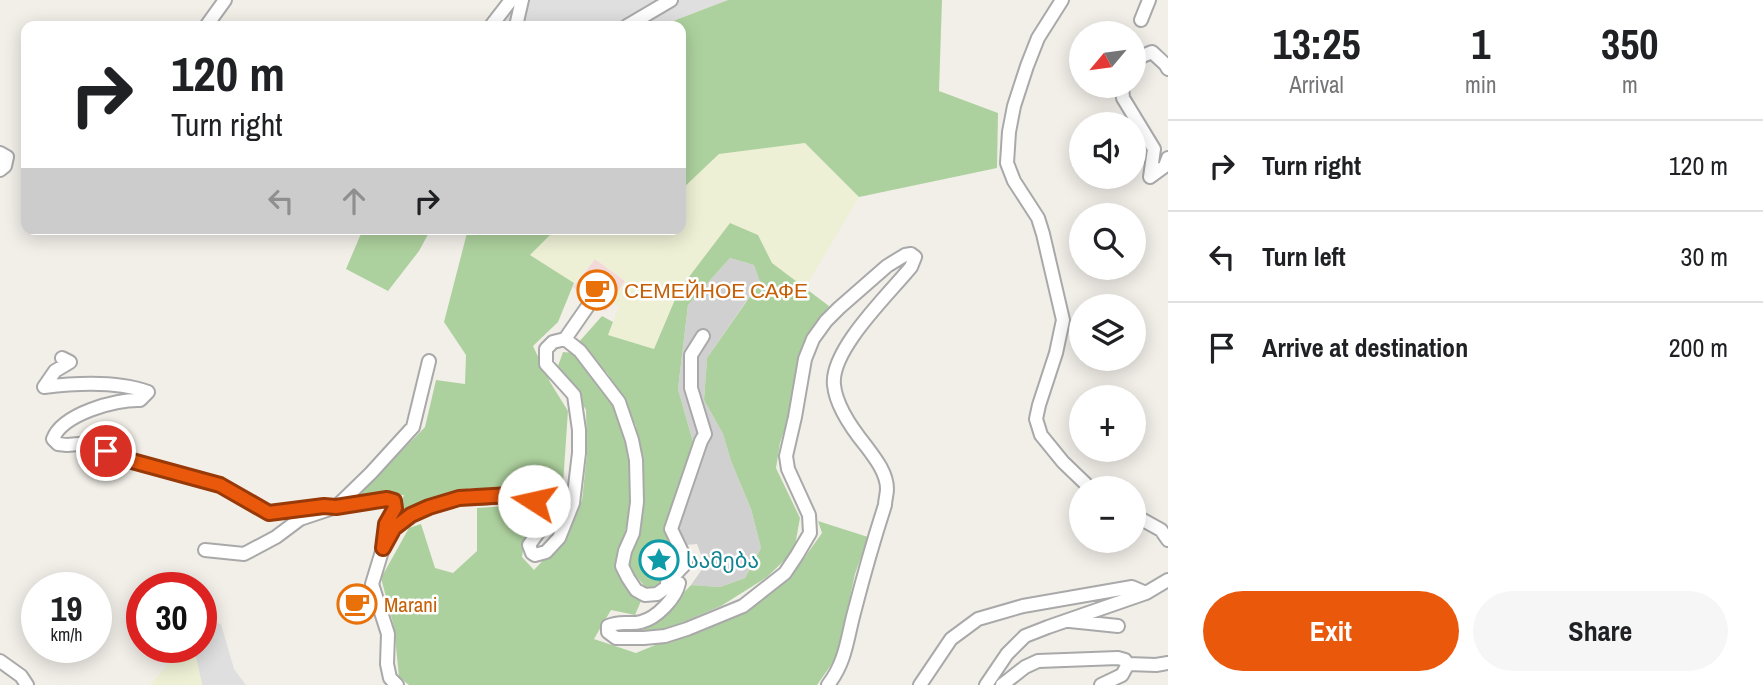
<!DOCTYPE html>
<meta charset="utf-8">
<style>
:root{--surface:#fff;--page:#f6f6f6;--text:#202124;--muted:#757577;--line:#e0e0e0;--accent:#ea580c}
body{margin:0;font-family:"Archivo Narrow","Noto Sans Georgian",sans-serif;background:var(--page);color:var(--text);height:100vh;display:flex;flex-direction:column;font-size:26px;white-space:nowrap}
*{box-sizing:border-box;margin:0}
p{font-size:23px;color:var(--muted)}
.icon{flex:none;width:38px;height:38px;fill:none;stroke:currentColor;stroke-width:2;stroke-linecap:round;stroke-linejoin:round}
.map{position:relative;flex:1;overflow:hidden}
.side{display:flex;flex-direction:column;background:var(--surface);width:595px}
.side>*{flex:none}
.top-card{position:absolute;left:21px;top:21px;width:665px;height:214px;border-radius:14px;box-shadow:0 4px 18px #0003;background:#fff;color:var(--text);overflow:hidden}
.needle{width:46px;rotate:241deg}
.fabs{position:absolute;left:1069px;top:21px;display:grid;gap:14px}
.fabs a{display:grid;place-items:center;width:77px;height:77px;border-radius:50%;background:var(--surface);box-shadow:0 4px 18px #0003;font-size:35px}
.speed{position:absolute;left:21px;top:572px;display:flex;gap:14px;font-size:35px;font-weight:700;text-align:center}
.speed>*{display:grid;place-content:center;width:91px;height:91px;border-radius:50%;background:var(--surface);box-shadow:0 4px 18px #0003;line-height:1}
.speed small{font-size:18px;font-weight:400}
.speed .limit{border:10px solid #d22;background:#fff;color:#111}
.pin{position:absolute;display:grid;place-items:center;width:60px;height:60px;color:#fff;margin:-30px;border:4px solid #fff;border-radius:50%;box-shadow:0 2px 7px #0007}
.me{position:absolute;width:77px;margin:-38px;rotate:280deg;stroke-linejoin:round;filter:drop-shadow(0 0 5px #0008)}
.turn{display:flex;align-items:center;gap:24px;height:147px;padding:0 35px;font-size:32px}
.turn .icon{width:91px;height:91px;stroke-width:2.5}
.turn b{display:block;font-size:49px;line-height:60px}
.lanes{display:flex;align-items:center;height:66px;padding:0 35px;background:#0003;justify-content:center;gap:35px;direction:ltr}
.lanes .off{opacity:.35}
.eta{display:flex;justify-content:space-evenly;align-items:center;height:119px;text-align:center}
.eta b{font-size:42px;font-weight:800;line-height:49px}
.cta{display:flex;gap:14px;margin-top:auto;padding:14px 35px}
.cta a{flex:1;height:80px;border-radius:42px;background:var(--accent);color:#fff;font-size:28px;font-weight:800;line-height:80px;text-align:center}
.cta a+a{background:var(--page);color:var(--text)}
ul{padding:0;list-style:none}
li{display:flex;align-items:center;gap:21px;height:91px;padding:0 35px;border-top:2px solid var(--line)}
li div{flex:1}
li b{display:block;font-size:26px}
li em{font-style:normal}
main{display:flex;flex:1;min-height:0}
.map>svg:first-child{display:block}
</style>
<main>
<div class="map">
<svg width="1168" height="685" viewBox="0 0 1168 685">
<rect width="100%" height="100%" fill="#f2efe9"/>
<path fill="#e0dfdf" d="M516,0h212l-68,26h-162z
M206,621l15,3 13,45 12,16h-44l-8,-37h7v-21z"/>
<path fill="#f2dad9" d="M595,259l30,22 -19,30 -33,-24z"/>
<path fill="#d0d0d0" d="M730,258l24,7 6,16 -53,77 -3,42 19,34 8,27 20,48 10,39 -16,30 -25,9 -29,-2 14,-20 -8,-21 -11,1 -10,-18 12,-28 9,-34 5,-26 -9,3 -15,-53 10,-84z"/>
<path fill="#eef0d5" d="M805,143l54,54 -54,91 -33,-25 -14,-28 -79,55 -25,59 -46,-14 11,-29 -8,-4 14,-21 -30,-22 -21,24 -44,-28 26,-26h60l19,4 4,-4h42v-39l37,-36z
M183,648h11l8,37h-51v-2z"/>
<path fill="#add19e" d="M728,0h214l-3,91 59,22 -1,55 -138,29 -54,-54 -86,11 -38,36v-164h-21z
M730,223l28,12 14,28 57,43 -19,32 -17,66 -13,39 -4,25 24,50 -6,33 -27,26 -46,29 -59,25h-20l22,-18 27,-28 29,2 25,-9 16,-30 -10,-39 -20,-48 -8,-27 -19,-34 3,-42 53,-76 -6,-17 -24,-7 -42,47 -10,84 15,53 10,-3 -15,60 -12,28 10,18 3,12 -24,25 -18,7 -17,-20v-19l11,-20 2,-29 -4,-25 -3,-50 -28,-52 -30,-31 24,-27 11,6 -5,13 46,14 25,-59z
M363,229h68l-12,22 -31,40 -42,-22z
M453,229h103l-26,26 44,28 -16,39 -25,24 17,36 18,29 -5,73 -49,5 -44,-1 -48,17 -29,20 11,-30 -51,6 72,-74 11,-47 29,4 1,-29 -22,-33 23,-89z
M563,352l12,1 36,44 17,45 4,64 -15,55 24,40 -6,14 -24,-5 -17,29 42,14 29,-12 44,-13 38,-18 45,-35 30,-42 -4,-12 50,16 -13,37 -17,81 -21,30h-408l-10,-8 -5,-50 -13,-49 28,-50 12,-4 14,44 18,5 24,-22v-43l30,-2 21,14 -6,37 12,13 28,-30 20,-40 5,-46 -1,-44 -28,-44z"/>
<g fill="none" stroke-linecap="round" stroke-linejoin="round">
<g stroke="#a9a9a9" stroke-width="16">
<path id="minor" d="M1062,0l-24,38 -11,28 -13,40 -5,26 -2,31 7,18 24,37 5,16 20,86 -7,33 -17,52 -3,14 5,16 22,27 27,26
M1141,20l8,-20
M207,25l18,-25
M491,26l20,-26
M516,26l6,-26
M627,26l44,-26
M1134,62l6,-5 12,-5 13,12 3,5
M1122,86l1,12 31,51 -4,28 15,-11 3,-8
M0,153l7,4 -2,9 -5,4
M565,339l25,-36
M62,358l8,4 -15,9 -11,16c32,-4 74,-6 104,5l-8,8c-24,-1 -78,14 -87,39l5,5 9,1 24,-2 30,15 99,27 49,28 55,-7 12,1 51,-8 7,2 1,7 -9,16 -3,24 -11,36 16,50 -1,30 3,14 7,7
M1134,515l27,15 7,10
M383,548l11,-20 17,-13 18,-8 30,-10 21,1 46,-4 8,7 6,29 -11,15 3,8 3,2 11,-3 13,-14 14,-35 6,-50v-23l-5,-35 -28,-31v-15l7,-7 12,-3 15,12 39,51 13,38 4,20 1,42 -4,31 -8,18 -3,15 6,12 8,12 9,5 12,-1 17,-12 5,1
M205,550l39,4 32,-17 24,-18 36,-12 35,-34 42,-46 16,-66
M667,583l19,-20 -3,-9 -12,-25 30,-88 4,-7 -14,-46v-33l12,-19
M679,583c-3,15 -22,35 -38,39 -11,3 -20,-2 -33,4v6l8,6h28l21,-2 22,-7 56,-23 42,-33 12,-18 13,-22 -1,-18 -21,-46 -2,-13 9,-39 10,-58 8,-20 13,-18 13,-13 48,-42 18,-11 6,-1 4,3 -4,10c-22,27 -81,83 -77,118 2,21 19,45 32,61 9,12 21,27 21,43 0,5 -2,11 -2,16 -11,34 -21,69 -30,104 -8,28 -8,51 -27,76
M1070,621l48,5
M0,661l21,15 6,9
M1128,664l28,1 12,-2
M920,685l31,-46 27,-20 45,-13 109,-19 14,6
M986,685l21,-31 18,-18 23,-9 98,-34 22,-13
M1002,685l23,-18 13,-6 80,-3 7,2 3,4 -6,11 -21,10"/>
</g>
<use href="#minor" stroke="#fff" stroke-width="12"/>
</g>
<g fill="none" stroke-linecap="round" stroke-linejoin="round">
<g stroke="#983908" stroke-width="18">
<path id="route" d="M106,451l15,7 99,27 49,28 55,-7 12,1 51,-8 7,2 1,7 -9,16 -3,24 11,-20 17,-13 18,-8 30,-9 67,-4 8,7"/>
</g>
<use href="#route" stroke="#ea580c" stroke-width="12"/>
</g>
<defs>
<g id="cafe-ring" transform="scale(2.0125)"><circle r="9.5" fill="#fff" stroke="#e8710a" stroke-width="1.5"/><path d="M-5.5-4.5H6V0H3Q3 3.5 0 3.5H-2.5Q-5.5 3.5-5.5 0ZM3-3.2v2h1.7v-2ZM-6 4.5H4V6H-6Z" fill="#e8710a"/></g>
<g id="sight-ring" transform="scale(2.0125)"><circle r="9.5" fill="#fff" stroke="#0f9aa8" stroke-width="1.5"/><path d="M0-6L1.8-2.2L6-1.7L2.9 1.2L3.7 5.4L0 3.3L-3.7 5.4L-2.9 1.2L-6-1.7L-1.8-2.2Z" fill="#0f9aa8"/></g>
</defs>
<g fill-rule="evenodd">
<use href="#cafe-ring" x="597" y="290"/>
<use href="#sight-ring" x="659" y="560"/>
<use href="#cafe-ring" x="357" y="604"/>
</g>
<g text-anchor="middle" dominant-baseline="central" stroke-width="5" stroke-linejoin="round" paint-order="stroke">
<g font-size="21" fill="#c56008" stroke="#fff" text-anchor="start">
<text x="624" y="290">СЕМЕЙНОЕ САФЕ</text>
<text x="384" y="604">Marani</text>
</g>
<g font-size="21" fill="#0d838f" stroke="#fff" text-anchor="start">
<text x="686" y="560">სამება</text>
</g>
</g>
</svg>
<div class="fabs">
<a><svg class="needle" viewBox="-14 -14 28 28"><path d="M0-13l5 13h-10z" fill="#e53935"/><path d="M0 13l5-13h-10z" fill="#757577"/></svg></a>
<a><svg class="icon" aria-label="sound" viewBox="0 0 24 24"><path d="M4 9h4l5-4v14l-5-4H4zM17 9q2 3 0 6"/></svg></a>
<a><svg class="icon" aria-label="search" viewBox="0 0 24 24"><circle cx="10" cy="10" r="6"/><path d="M15 15l6 6"/></svg></a>
<a><svg class="icon" aria-label="layers" viewBox="0 0 24 24"><path d="M12 4l9 5-9 5-9-5zM3 14l9 5 9-5"/></svg></a>
<a>+</a>
<a>−</a>
</div>
<div class="speed"><div>19<small>km/h</small></div><div class="limit">30</div></div>
<div class="pin" style="left:106px;top:451px;background:#d93025"><svg class="icon" aria-label="arrive" viewBox="0 0 24 24"><path d="M6 21V4h12l-3 4 3 4H6"/></svg></div>
<svg class="me" style="left:534px;top:501px" viewBox="-20 -20 40 40"><circle r="19" fill="#fff"/><path d="M0-13L10 11 0 6-10 11z" fill="#ea580c"/></svg>
<div class="top-card">
<div class="turn"><svg class="icon" aria-label="right" viewBox="0 0 24 24"><path d="M7 20v-9h11M14 6l5 5-5 5"/></svg><div><b>120 m</b>Turn right</div></div>
<div class="lanes"><svg class="icon off" aria-label="left" viewBox="0 0 24 24"><path d="M17 20v-9H6M10 6l-5 5 5 5"/></svg><svg class="icon off" aria-label="ahead" viewBox="0 0 24 24"><path d="M12 20V5M6 11l6-6 6 6"/></svg><svg class="icon" aria-label="right" viewBox="0 0 24 24"><path d="M7 20v-9h11M14 6l5 5-5 5"/></svg></div>
</div>
</div>
<section class="side">
<div class="eta">
<div><b>13:25</b><p>Arrival</p></div>
<div><b>1</b><p>min</p></div>
<div><b>350</b><p>m</p></div>
</div>
<ul>
<li><svg class="icon" aria-label="right" viewBox="0 0 24 24"><path d="M7 20v-9h11M14 6l5 5-5 5"/></svg><div><b>Turn right</b></div><em>120 m</em></li>
<li><svg class="icon" aria-label="left" viewBox="0 0 24 24"><path d="M17 20v-9H6M10 6l-5 5 5 5"/></svg><div><b>Turn left</b></div><em>30 m</em></li>
<li><svg class="icon" aria-label="arrive" viewBox="0 0 24 24"><path d="M6 21V4h12l-3 4 3 4H6"/></svg><div><b>Arrive at destination</b></div><em>200 m</em></li>
</ul>
<div class="cta"><a>Exit</a><a>Share</a></div>
</section>
</main>
